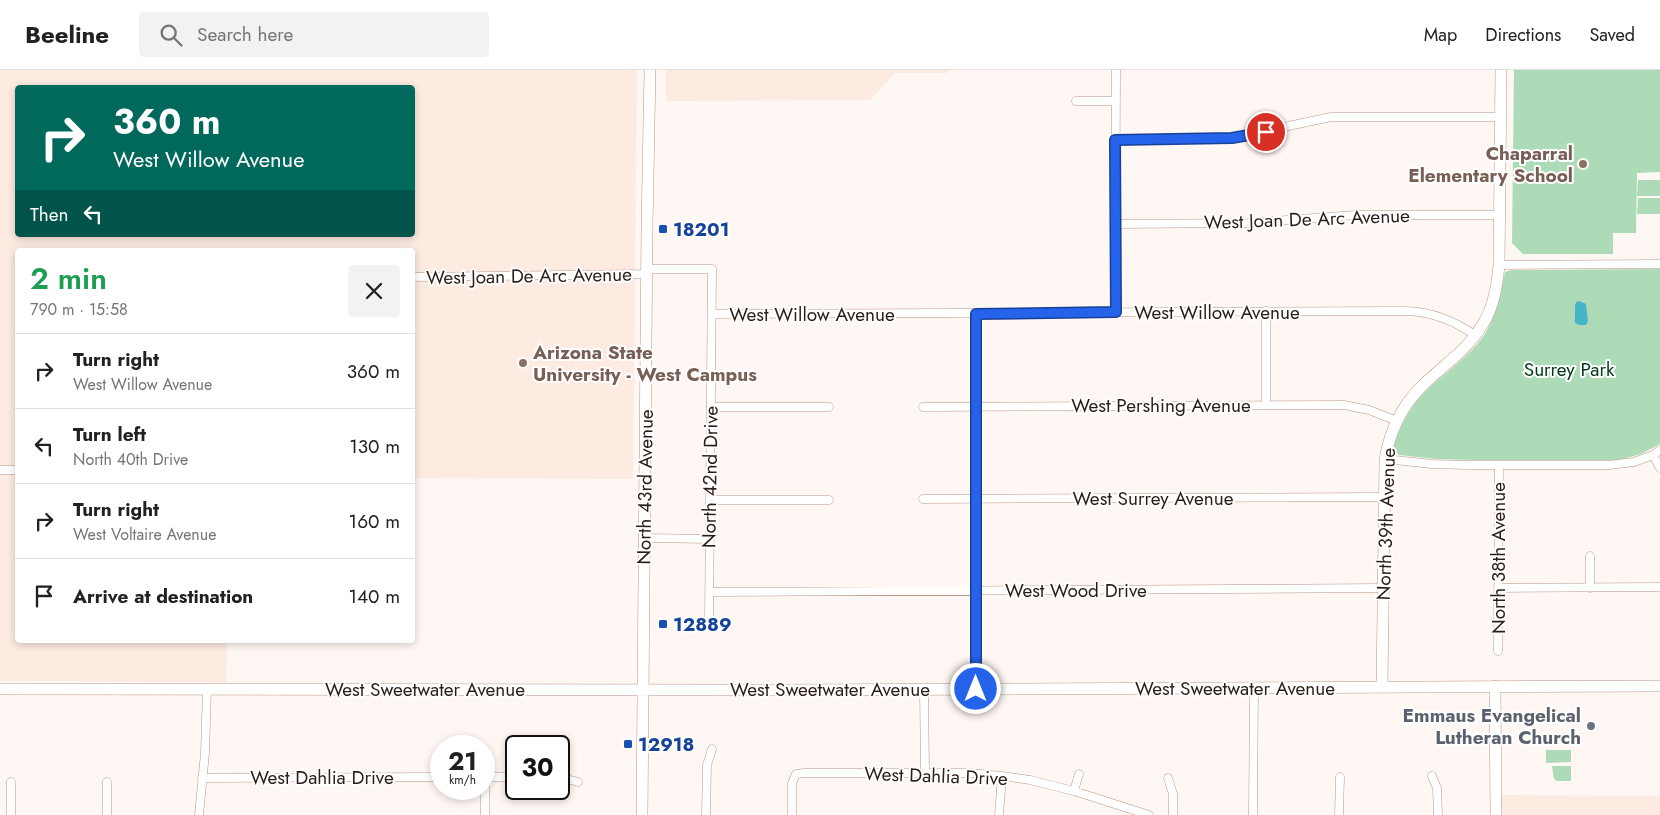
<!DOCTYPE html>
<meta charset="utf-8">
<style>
:root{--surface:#fff;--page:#f2f2f2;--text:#202124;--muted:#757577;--line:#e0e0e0}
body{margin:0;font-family:Jost,sans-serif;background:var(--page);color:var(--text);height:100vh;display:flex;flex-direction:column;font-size:19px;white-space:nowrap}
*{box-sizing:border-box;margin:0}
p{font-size:16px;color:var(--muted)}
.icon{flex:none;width:28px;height:28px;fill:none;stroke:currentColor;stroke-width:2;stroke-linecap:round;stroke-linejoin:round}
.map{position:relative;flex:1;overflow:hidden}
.sheet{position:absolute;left:15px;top:178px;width:400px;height:395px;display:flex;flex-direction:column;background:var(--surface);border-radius:5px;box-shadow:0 2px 8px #0003}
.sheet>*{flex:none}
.banner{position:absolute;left:15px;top:15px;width:400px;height:152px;border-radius:5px;box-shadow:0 2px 8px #0003;background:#00695c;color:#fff;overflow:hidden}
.speed{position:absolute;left:430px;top:665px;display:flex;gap:10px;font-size:25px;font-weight:700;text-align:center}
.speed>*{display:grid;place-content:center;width:65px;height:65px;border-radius:50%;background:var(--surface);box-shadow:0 2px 8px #0003;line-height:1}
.speed small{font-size:12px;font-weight:400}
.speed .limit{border:2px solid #111;border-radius:8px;background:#fff;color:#111}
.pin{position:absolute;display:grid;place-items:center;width:42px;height:42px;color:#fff;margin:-21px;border:2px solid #fff;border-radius:50%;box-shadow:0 1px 5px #0007}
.me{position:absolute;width:55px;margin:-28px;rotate:0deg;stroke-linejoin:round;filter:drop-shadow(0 0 4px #0008)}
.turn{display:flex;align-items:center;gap:18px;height:105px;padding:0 15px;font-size:22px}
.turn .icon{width:65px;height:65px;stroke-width:2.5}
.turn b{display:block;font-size:35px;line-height:42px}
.then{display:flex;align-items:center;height:48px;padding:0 15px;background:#0003;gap:10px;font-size:19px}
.round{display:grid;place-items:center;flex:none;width:52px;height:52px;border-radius:5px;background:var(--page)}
.head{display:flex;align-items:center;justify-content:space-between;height:85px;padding:0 15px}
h1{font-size:30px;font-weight:600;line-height:38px;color:#1e9e55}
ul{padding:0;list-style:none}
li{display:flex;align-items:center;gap:15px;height:75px;padding:0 15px;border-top:1px solid var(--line)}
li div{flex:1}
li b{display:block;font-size:19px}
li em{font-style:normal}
header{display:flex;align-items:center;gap:30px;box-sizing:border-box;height:70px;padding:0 25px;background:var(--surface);border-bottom:1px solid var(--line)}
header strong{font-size:24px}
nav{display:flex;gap:28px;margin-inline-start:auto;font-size:18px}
.search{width:350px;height:45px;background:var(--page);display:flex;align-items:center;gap:12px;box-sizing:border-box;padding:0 18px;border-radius:5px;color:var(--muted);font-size:19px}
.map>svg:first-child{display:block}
</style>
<header>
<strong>Beeline</strong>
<div class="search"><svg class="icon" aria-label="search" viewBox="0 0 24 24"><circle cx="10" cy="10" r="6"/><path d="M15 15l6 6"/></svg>Search here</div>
<nav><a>Map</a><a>Directions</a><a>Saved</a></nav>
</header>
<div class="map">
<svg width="1660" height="745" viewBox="0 0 1660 745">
<rect width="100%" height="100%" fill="#fff7f3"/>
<path fill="#fdeae1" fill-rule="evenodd" d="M0,0h637l-4,409 -220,-1 -1,-228h-394v390h209l-1,42 -226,-1zM18,18h394v147h-394z
M666,0h284l-3,3h-52l-25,27 -204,1z
M1500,725l160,1v19h-160z"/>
<path fill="#addbb8" d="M1514,0h146v102l-23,1 -1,60h-23v21h-90l-11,-11z
M1638,110h22v16h-23z
M1638,128h22v16h-23z
M1660,199v175l-19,10 -22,6h-146l-37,-1 -37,-4 -6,-6c6,-20 14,-38 29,-54 19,-20 44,-35 61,-58 14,-22 17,-41 22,-65l6,-2z
M1546,680h25v12l-25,1z
M1552,696h19v15h-14l-3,-2z"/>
<path fill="#47b4ca" d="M1579,231l7,3 2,17 -2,4h-7l-4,-2v-17l1,-4z"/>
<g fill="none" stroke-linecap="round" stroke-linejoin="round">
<g stroke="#ba9685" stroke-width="9">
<path id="street" d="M1076,31h40
M1115,69l117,-1 99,-21h169
M1115,154l133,-1 108,-8h143
M1499,195l161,-1
M647,199h65l-3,355
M412,207l234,-3
M1266,241v94
M1115,242l1,-242
M712,244l695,-3c26,1 48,10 69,25
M711,337h118
M923,337l421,-2 25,5 28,11
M1653,385l7,13
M1385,389l47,5 35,1h142l25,-3 19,-7 7,-5
M0,400h18
M923,429l461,-2
M710,430h119
M644,468l66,1
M1590,486v32
M1498,518l162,-1
M709,522l674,-4
M1498,581l1,-186
M924,619l1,84
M976,619v-375
M1432,706l5,12 1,27
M484,707h32
M559,707l19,5
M202,708l239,-1
M1168,708l5,16v21
M11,712v33
M107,712v33
M1074,721l5,-17
M199,745l6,-62 2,-64
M485,745v-38
M706,745l1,-50 5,-16
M792,745v-32l4,-9 8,-1h165l33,3 28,4 44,11 75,24
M999,745l3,-39
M1253,745l1,-128
M1339,745l1,-38"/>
</g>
<g stroke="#ba9685" stroke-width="12">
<path id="secondary" d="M1495,616l1,129
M1382,617l3,-228c5,-28 16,-52 36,-72 21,-21 46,-36 62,-63 11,-18 14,-38 16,-59l2,-195
M0,619l779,1 881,-4
M642,745l5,-588 3,-157"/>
</g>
<use href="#street" stroke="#fff" stroke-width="8"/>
<use href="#secondary" stroke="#fff" stroke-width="11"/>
</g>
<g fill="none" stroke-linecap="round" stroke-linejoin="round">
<g stroke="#184099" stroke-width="12">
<path id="route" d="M976,619v-375l140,-2 -1,-172 117,-2 34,-6"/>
</g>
<use href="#route" stroke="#2563eb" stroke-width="9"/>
</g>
<g fill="#8d6e63" stroke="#fff" stroke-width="2">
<circle cx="1583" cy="94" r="5"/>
<circle cx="523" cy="293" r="5"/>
</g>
<g fill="#1a4fb4" stroke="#fff" stroke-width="2">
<rect x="658" y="154" width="10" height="10" rx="2.5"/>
<rect x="658" y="549" width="10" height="10" rx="2.5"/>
<rect x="623" y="669" width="10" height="10" rx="2.5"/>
</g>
<circle fill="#6b7280" stroke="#fff" stroke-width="2" cx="1591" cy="656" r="5"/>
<g text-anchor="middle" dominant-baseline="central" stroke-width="4" stroke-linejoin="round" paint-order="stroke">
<g font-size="19" font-weight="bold" fill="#785e54" stroke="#fff" text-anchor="end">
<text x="1573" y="83">Chaparral<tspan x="1573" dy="22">Elementary School</tspan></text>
<text x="533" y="282" text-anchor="start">Arizona State<tspan x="533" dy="22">University - West Campus</tspan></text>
</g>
<g font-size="19" fill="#2b1d17" stroke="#fff">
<text transform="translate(1307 149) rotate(-2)">West Joan De Arc Avenue</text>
<text transform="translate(529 206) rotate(-1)">West Joan De Arc Avenue</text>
<text x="1217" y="242">West Willow Avenue</text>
<text x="812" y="244">West Willow Avenue</text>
<text x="1161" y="335">West Pershing Avenue</text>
<text transform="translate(710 407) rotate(-89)">North 42nd Drive</text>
<text transform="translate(645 417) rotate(-89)">North 43rd Avenue</text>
<text x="1153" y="428">West Surrey Avenue</text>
<text transform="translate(1386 454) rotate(-88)">North 39th Avenue</text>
<text transform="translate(1498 488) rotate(-90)">North 38th Avenue</text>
<text x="1076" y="520">West Wood Drive</text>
<text x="1235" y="618">West Sweetwater Avenue</text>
<text x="425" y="619">West Sweetwater Avenue</text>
<text x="830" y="619">West Sweetwater Avenue</text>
<text transform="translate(936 706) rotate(2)">West Dahlia Drive</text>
<text x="322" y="707">West Dahlia Drive</text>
</g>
<g font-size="19" font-weight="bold" fill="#164399" stroke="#fff" text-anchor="start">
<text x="673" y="159">18201</text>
<text x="673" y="554">12889</text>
<text x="638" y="674">12918</text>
</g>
<g font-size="19" fill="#003817" stroke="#fff">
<text x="1569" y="299">Surrey Park</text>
</g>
<g font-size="19" font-weight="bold" fill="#5b616d" stroke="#fff" text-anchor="end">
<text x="1581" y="645">Emmaus Evangelical<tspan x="1581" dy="22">Lutheran Church</tspan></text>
</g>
</g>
</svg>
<div class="speed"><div>21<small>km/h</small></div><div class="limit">30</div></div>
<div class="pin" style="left:1266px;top:62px;background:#d93025"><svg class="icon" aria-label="arrive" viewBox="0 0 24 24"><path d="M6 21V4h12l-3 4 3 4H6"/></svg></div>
<svg class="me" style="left:976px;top:619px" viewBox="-20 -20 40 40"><circle r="17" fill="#2563eb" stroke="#fff" stroke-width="3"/><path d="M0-11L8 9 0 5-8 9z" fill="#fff"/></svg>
<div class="banner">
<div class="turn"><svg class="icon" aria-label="right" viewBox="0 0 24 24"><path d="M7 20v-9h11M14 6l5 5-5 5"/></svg><div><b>360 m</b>West Willow Avenue</div></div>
<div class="then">Then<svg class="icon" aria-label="left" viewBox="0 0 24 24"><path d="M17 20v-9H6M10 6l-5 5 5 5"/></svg></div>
</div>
<section class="sheet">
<div class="head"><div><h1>2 min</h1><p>790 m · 15:58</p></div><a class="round"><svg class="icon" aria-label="close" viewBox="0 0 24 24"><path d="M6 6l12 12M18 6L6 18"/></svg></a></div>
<ul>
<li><svg class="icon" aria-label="right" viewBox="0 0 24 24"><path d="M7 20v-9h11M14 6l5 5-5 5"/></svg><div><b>Turn right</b><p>West Willow Avenue</p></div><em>360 m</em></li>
<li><svg class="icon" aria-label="left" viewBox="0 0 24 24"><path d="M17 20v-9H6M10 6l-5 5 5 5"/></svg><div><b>Turn left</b><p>North 40th Drive</p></div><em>130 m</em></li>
<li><svg class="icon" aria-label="right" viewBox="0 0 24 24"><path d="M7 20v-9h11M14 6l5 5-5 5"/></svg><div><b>Turn right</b><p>West Voltaire Avenue</p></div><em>160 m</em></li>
<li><svg class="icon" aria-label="arrive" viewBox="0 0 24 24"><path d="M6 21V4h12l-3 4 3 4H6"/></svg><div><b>Arrive at destination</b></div><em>140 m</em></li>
</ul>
</section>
</div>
